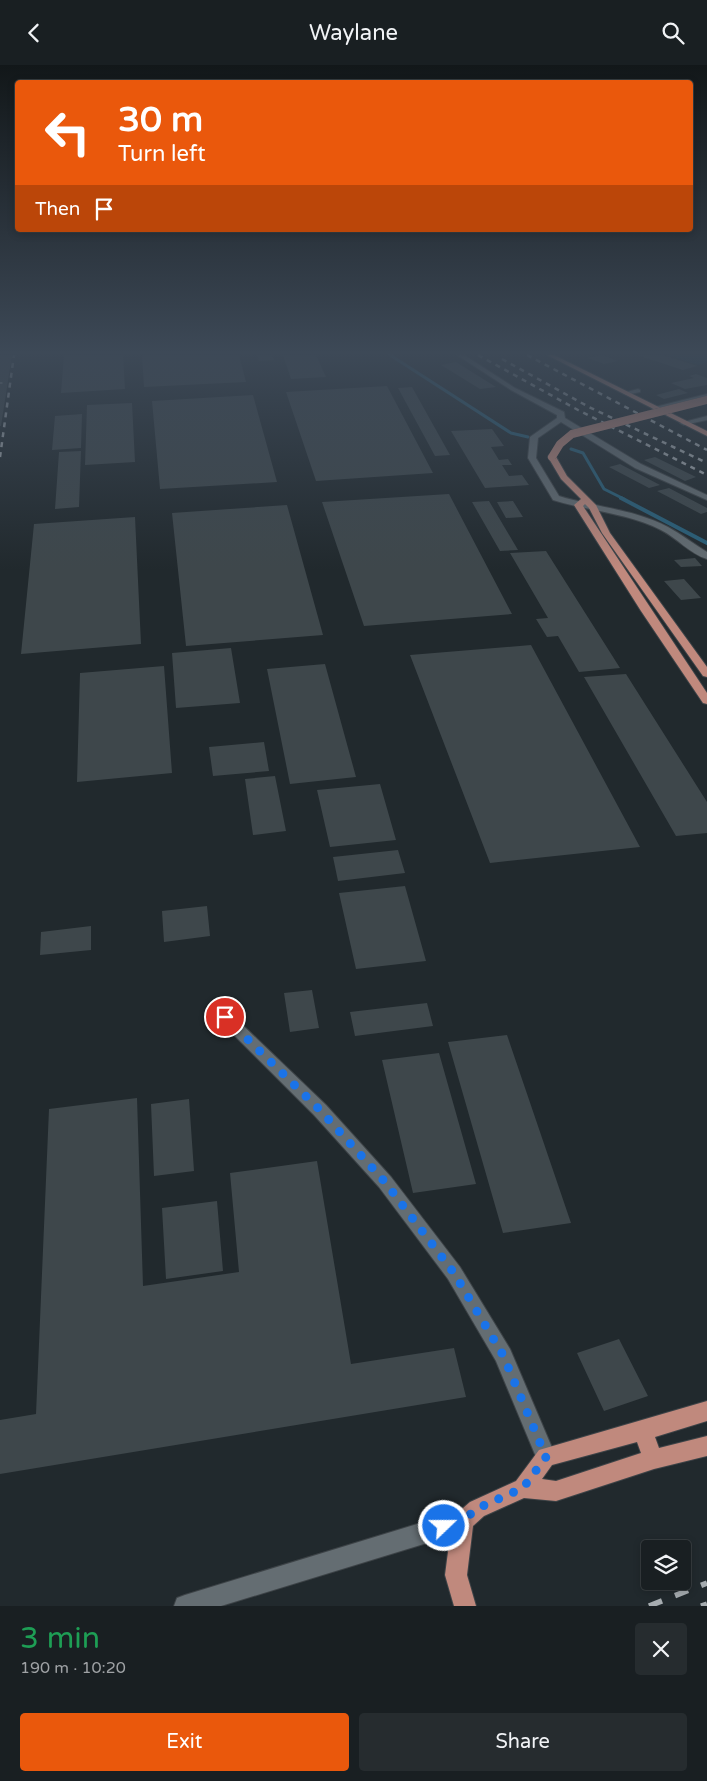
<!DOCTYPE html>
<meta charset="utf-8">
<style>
:root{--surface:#191f22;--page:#262c2f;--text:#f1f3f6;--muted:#9fa2a5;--line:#373d40;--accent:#ea580c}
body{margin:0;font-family:"Varela Round",sans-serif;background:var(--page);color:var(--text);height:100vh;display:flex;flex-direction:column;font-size:19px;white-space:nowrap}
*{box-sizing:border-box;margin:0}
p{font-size:16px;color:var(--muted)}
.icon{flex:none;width:28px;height:28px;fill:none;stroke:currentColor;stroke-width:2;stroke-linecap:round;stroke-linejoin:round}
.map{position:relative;height:1541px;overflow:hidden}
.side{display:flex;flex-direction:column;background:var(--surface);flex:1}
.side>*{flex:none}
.hud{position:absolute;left:15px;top:15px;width:678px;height:152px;border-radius:5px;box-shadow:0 2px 8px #0003,0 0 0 1px var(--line);background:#ea580c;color:#fff;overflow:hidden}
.controls{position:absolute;left:641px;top:1475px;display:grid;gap:10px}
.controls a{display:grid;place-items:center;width:50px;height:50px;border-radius:5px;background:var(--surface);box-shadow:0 2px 8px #0003,0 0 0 1px var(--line);font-size:25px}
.pin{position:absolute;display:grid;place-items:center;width:42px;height:42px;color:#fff;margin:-21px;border:2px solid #fff;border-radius:50%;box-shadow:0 1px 5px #0007}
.me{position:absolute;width:55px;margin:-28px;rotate:68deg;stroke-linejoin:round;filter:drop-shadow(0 0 4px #0008)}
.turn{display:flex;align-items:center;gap:18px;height:105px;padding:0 20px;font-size:22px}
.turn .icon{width:65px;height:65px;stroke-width:2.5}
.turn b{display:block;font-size:35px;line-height:42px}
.then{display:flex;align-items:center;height:48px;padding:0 20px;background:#0003;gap:10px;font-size:19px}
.round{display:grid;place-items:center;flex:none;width:52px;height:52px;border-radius:5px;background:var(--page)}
.headline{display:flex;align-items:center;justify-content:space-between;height:85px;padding:0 20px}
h1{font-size:30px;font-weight:600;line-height:38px;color:#1e9e55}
.button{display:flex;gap:10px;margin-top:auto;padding:10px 20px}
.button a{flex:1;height:58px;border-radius:5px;background:var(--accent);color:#fff;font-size:20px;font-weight:600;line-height:58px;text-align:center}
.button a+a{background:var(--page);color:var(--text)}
header{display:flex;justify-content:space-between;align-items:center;height:65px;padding:0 20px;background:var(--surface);font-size:22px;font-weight:600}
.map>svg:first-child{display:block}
</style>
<header><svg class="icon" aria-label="back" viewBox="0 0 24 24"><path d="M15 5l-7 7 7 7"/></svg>Waylane<svg class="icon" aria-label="search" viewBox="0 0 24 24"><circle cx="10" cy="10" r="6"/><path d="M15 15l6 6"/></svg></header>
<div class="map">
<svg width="707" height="1541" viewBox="0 0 707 1541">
<rect width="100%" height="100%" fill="#21292d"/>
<path fill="#133748" d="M667,290h40v7l-9,3z"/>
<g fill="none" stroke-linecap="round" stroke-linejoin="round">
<path stroke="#29617b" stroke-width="3" d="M390,290l121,78 17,4
M571,384l12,4 21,36 20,10"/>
<path stroke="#29617b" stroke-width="4" d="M621,433l86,45"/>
</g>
<path fill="#3e474b" d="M0,290h12l-11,71h-1z
M64,290h59l2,34 -64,4z
M142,290h97l7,27 -102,5z
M257,290h15l2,5 -15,1z
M283,290h33l10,22 -35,2z
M602,290l16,6 -14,3 -16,-6z
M637,290h26l34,11 -14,4z
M456,297l40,25 -16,2 -39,-24z
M696,309l11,4v7l-22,4 -14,-6 23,-5 -5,-2z
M387,321l46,87 -117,8 -30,-89z
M412,322l38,68 -15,1 -37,-68z
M679,324l9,4 -24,6 -8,-4z
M253,330l24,87 -117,7 -8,-88z
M132,338l3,59 -50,3 2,-60z
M82,349l-1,34 -29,2 3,-34z
M492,364l12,17 -13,1 8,13 9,-1 4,6h-10l7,11 13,-1 7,10 -44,3 -34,-57z
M81,386l-2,56 -24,2 4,-57z
M655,392l41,20 -11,4 -41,-21z
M620,399l40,21 -11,3 -40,-21z
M669,423l38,20v4l-6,2 -44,-23z
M449,429l63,120 -148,12 -42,-124z
M489,436l29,49 -18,1 -28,-49z
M513,436l10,16 -17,1 -9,-16z
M287,440l36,130 -137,11 -14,-133z
M135,452l6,127 -120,10 13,-130z
M546,486l74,117 -41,4 -21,-36 -11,1 -11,-18 12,-1 -38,-65z
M695,493l7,8 -21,1 -7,-7z
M684,514l17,19 -20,2 -17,-19z
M531,580l109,202 -150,16 -80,-208z
M231,583l9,55 -64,5 -4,-55z
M325,599l31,113 -66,7 -23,-115z
M164,601l8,107 -95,9 3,-109z
M626,609l81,128v31l-31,3 -92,-159z
M264,677l5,29 -56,5 -4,-29z
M275,711l11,55 -33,4 -8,-56z
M380,719l16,56 -66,7 -13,-57z
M398,785l7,23 -67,8 -5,-24z
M405,821l21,75 -70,8 -17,-76z
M207,841l3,30 -46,6 -2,-31z
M91,861v24l-51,5 1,-23z
M312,925l7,38 -29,4 -6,-39z
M427,938l6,23 -78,10 -5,-24z
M507,970l64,188 -68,10 -55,-191z
M439,988l37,131 -63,9 -31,-133z
M137,1033l6,188 96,-14 -9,-99 87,-12 34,203 103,-16 12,49 -466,77v-54l36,-6 13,-305z
M189,1034l5,72 -40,5 -3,-72z
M217,1136l6,70 -57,8 -4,-71z
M619,1274l29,57 -44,15 -27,-58z"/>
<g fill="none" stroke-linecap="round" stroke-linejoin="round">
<g stroke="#3d4347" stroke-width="2">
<path id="minor" d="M457,290h7l51,33 49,24 1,6 76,46 66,31v5l-72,-32 -74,-46 -23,16 -2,20 23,38c35,11 75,13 109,31 13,7 26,17 39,25v7c-17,-5 -30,-21 -46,-29 -33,-17 -73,-19 -108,-30l-25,-42 2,-21 27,-19v-3l-46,-25z
M638,324l2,1v2l-14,3 -3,-2z
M707,329v4l-52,12 -4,-2z
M707,351v4l-23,5 -4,-2z
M225,947l5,1 96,92 65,72 69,90 50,82 46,108 -3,7 -7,3 -7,-3 -43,-103 -48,-82 -69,-92 -65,-72 -94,-94 -2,-4 2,-4z
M463,1445l7,4 4,7 -4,7 -7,4 -242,74h-47l3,-8 8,-3z"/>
</g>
<g stroke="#3d4347" stroke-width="2">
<path id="major" d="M547,290h7l153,76v5z
M549,390h6l12,21 29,29 14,28 97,134v10l-4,-1 -101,-143 -13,-25 -4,-4 -2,2 124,187v11l-4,-1 -62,-92 -67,-106 7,-6 -20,-20 -13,-22z
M707,1336v20l-52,16 4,11 48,-12v20l-53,13 -98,32 -32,-3 -40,18 -11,10 -6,49 9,31h-22l-9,-31 7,-54 4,-7 14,-12 46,-21 23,-31zM637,1377l4,11 -85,28 -14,-2 10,-14z"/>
</g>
<path stroke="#82888c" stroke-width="2" stroke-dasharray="2.5 2.5" stroke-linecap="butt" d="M0,318h4"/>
<use href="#minor" fill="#646d72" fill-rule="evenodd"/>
<use href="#major" fill="#c0897d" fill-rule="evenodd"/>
<path stroke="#a6acb0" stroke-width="2.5" stroke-dasharray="5 5" stroke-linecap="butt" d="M478,290l100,55 129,65
M527,290l180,95
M502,294l87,48 118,56
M0,392l14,-102"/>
<path stroke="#a6acb0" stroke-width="5.5" stroke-dasharray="14 14" stroke-linecap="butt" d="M649,1541l58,-23
M701,1541l6,-2"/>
<g stroke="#3d4347" stroke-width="8" stroke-linecap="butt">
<path id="major-bridge" d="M552,392l8,-13 12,-10 135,-34"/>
</g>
<use href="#major-bridge" stroke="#c0897d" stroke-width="8"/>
</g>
<linearGradient id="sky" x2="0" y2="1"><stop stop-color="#121719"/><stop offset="0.57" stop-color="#3d4957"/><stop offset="1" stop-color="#3d4957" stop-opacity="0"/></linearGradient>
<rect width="707" height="505" fill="url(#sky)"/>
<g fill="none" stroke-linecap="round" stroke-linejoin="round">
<path stroke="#1a73e8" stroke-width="9" stroke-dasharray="0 16.2" d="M225,952l95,93 65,72 69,91 49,82 43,102 -23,31 -47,21 -13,12 -19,5"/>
</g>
</svg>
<div class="controls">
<a><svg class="icon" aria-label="layers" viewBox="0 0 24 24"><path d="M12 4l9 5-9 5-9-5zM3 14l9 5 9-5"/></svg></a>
</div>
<div class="pin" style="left:225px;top:952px;background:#d93025"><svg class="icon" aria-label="arrive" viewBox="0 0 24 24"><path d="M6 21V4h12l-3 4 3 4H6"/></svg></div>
<svg class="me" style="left:444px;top:1461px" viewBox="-20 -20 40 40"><circle r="17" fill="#1a73e8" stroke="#fff" stroke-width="3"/><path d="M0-11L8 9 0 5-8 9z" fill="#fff"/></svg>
<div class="hud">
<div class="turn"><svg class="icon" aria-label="left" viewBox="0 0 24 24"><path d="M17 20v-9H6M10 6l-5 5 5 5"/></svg><div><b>30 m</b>Turn left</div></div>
<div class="then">Then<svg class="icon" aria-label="arrive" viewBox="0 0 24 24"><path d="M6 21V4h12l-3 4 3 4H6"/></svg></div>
</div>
</div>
<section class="side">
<div class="headline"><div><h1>3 min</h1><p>190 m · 10:20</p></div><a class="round"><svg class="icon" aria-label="close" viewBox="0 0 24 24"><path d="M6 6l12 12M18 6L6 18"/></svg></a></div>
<div class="button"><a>Exit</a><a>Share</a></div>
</section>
